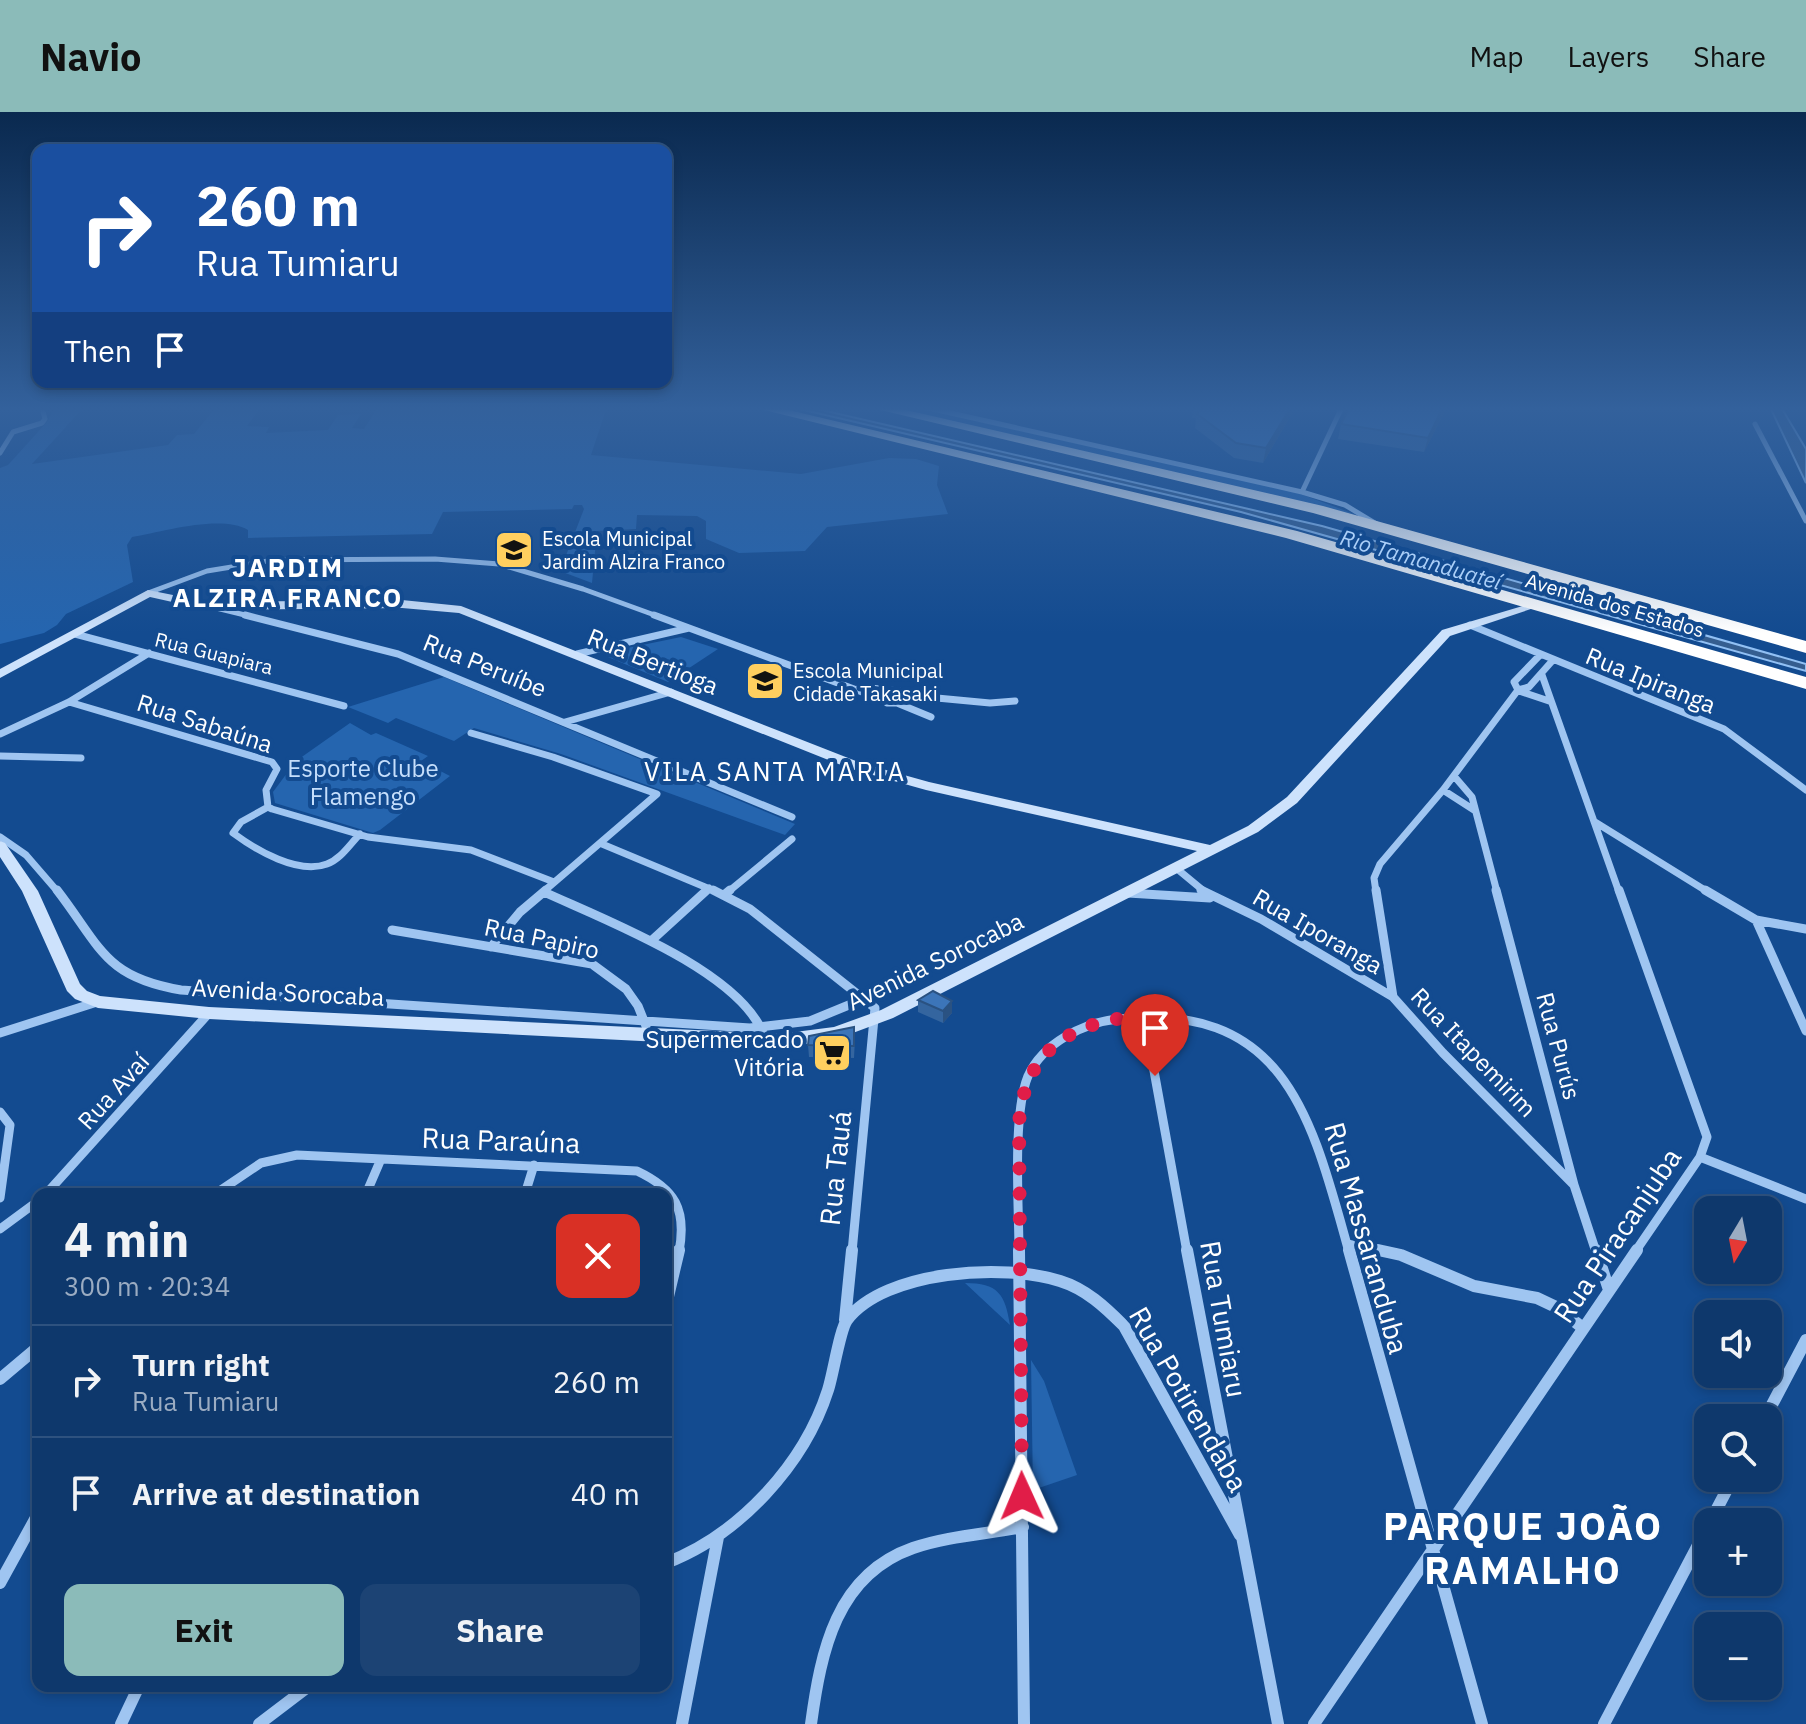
<!DOCTYPE html>
<meta charset="utf-8">
<style>
:root{--surface:#0e386c;--page:#1c4374;--text:#f1f3f6;--muted:#9bacc2;--line:#2e527f;--accent:#8bbbb9}
body{margin:0;font-family:"IBM Plex Sans",sans-serif;background:var(--page);color:var(--text);height:100vh;display:flex;flex-direction:column;font-size:30px;white-space:nowrap}
*{box-sizing:border-box;margin:0}
p{font-size:26px;color:var(--muted)}
.icon{flex:none;width:44px;height:44px;fill:none;stroke:currentColor;stroke-width:2;stroke-linecap:round;stroke-linejoin:round}
.map{position:relative;flex:1;overflow:hidden}
.drawer{position:absolute;left:32px;top:1076px;width:640px;height:504px;display:flex;flex-direction:column;background:var(--surface);border-radius:16px;box-shadow:0 4px 12px #0003,0 0 0 2px var(--line)}
.drawer>*{flex:none}
.banner{position:absolute;left:32px;top:32px;width:640px;height:244px;border-radius:16px;box-shadow:0 4px 12px #0003,0 0 0 2px var(--line);background:#1a4fa0;color:#fff;overflow:hidden}
.needle{width:52px;rotate:190deg}
.fabs{position:absolute;left:1694px;top:1084px;display:grid;gap:16px}
.fabs a{display:grid;place-items:center;width:88px;height:88px;border-radius:16px;background:var(--surface);box-shadow:0 4px 12px #0003,0 0 0 2px var(--line);font-size:40px}
.pin{position:absolute;display:grid;place-items:center;width:68px;height:68px;color:#fff;margin:-82px -34px;border-radius:50% 50% 50% 0;rotate:-45deg;box-shadow:0 0 8px #0007}
.pin .icon{rotate:45deg}
.me{position:absolute;width:88px;margin:-44px;rotate:359deg;stroke-linejoin:round;filter:drop-shadow(0 0 6px #0008)}
.turn{display:flex;align-items:center;gap:28px;height:168px;padding:0 32px;font-size:36px}
.turn .icon{width:104px;height:104px;stroke-width:2.5}
.turn b{display:block;font-size:56px;line-height:68px}
.then{display:flex;align-items:center;height:76px;padding:0 32px;background:#0003;gap:16px;font-size:30px}
.round{display:grid;place-items:center;flex:none;width:84px;height:84px;border-radius:16px;background:var(--page)}
.head{display:flex;align-items:center;justify-content:space-between;height:136px;padding:0 32px}
h1{font-size:48px;font-weight:700;line-height:60px}
.primary-button{display:flex;gap:16px;margin-top:auto;padding:16px 32px}
.primary-button a{flex:1;height:92px;border-radius:16px;background:var(--accent);color:#111;font-size:32px;font-weight:700;line-height:92px;text-align:center}
.primary-button a+a{background:var(--page);color:var(--text)}
ul{padding:0;list-style:none}
li{display:flex;align-items:center;gap:24px;height:112px;padding:0 32px;border-top:2px solid var(--line)}
li div{flex:1}
li b{display:block;font-size:30px}
li em{font-style:normal}
header{display:flex;align-items:center;gap:48px;box-sizing:border-box;height:112px;padding:0 40px;background:var(--accent);color:#111}
header strong{font-size:38px}
nav{display:flex;gap:44px;margin-inline-start:auto;font-size:28px}
.map>svg:first-child{display:block}
</style>
<header>
<strong>Navio</strong>
<nav><a>Map</a><a>Layers</a><a>Share</a></nav>
</header>
<div class="map">
<svg width="1806" height="1612" viewBox="0 0 1806 1612">
<rect width="100%" height="100%" fill="#134b90"/>
<path fill="#2565af" d="M55,295h29l-52,57 136,-19 9,-10 17,-1 22,-27h45l-14,19 22,1 -3,6 62,-3 10,-15 23,-1 -9,14 12,1 14,-22h229l-16,48 210,19 88,-16 27,1 23,7 -2,19 11,29 -121,13 -22,24 -66,2 -33,-14v-18l-9,-5 -60,-1 -1,14 -39,2 -5,52 -32,-12 24,-62 -2,-4h-8l-2,4 -129,3 -11,22 -184,4v-8c-27,-16 -86,2 -116,7l-5,8 6,37 -67,32 -9,11 -13,8 -44,11v-176l8,-3 39,-43z
M890,295h24l381,85 62,23z
M681,525l37,12 -50,33 -60,-25 5,-6z
M444,565l351,147 -10,11 -224,-81 -87,-26 -20,13 -58,-23 -8,5 -40,-16z
M350,611l21,12 5,-2 52,23 -7,5 29,15 -70,54 -7,3 -98,-30 -2,-11 23,-31z
M965,1171c33,0 40,11 45,42z
M1031,1248l13,21 33,94 -44,15z"/>
<path fill="#355e90" stroke="#91c0f4" stroke-width="2" d="M791,295h18l513,119 484,138v7l-565,-159z
M1770,295h11l25,42v34z"/>
<g fill="none" stroke-linecap="round" stroke-linejoin="round">
<path stroke="#9fc5f1" stroke-width="5" d="M924,295l378,85 43,13 33,20
M1755,312l51,97
M0,341l13,-21 29,-9 3,-4 -3,-12
M1302,380l40,-85
M148,481l59,-22 67,-11 161,-1 64,5 84,25 77,28
M208,494l45,11"/>
<path stroke="#9fc5f1" stroke-width="7" d="M245,503l153,39 394,163
M654,503l227,84
M1470,513l254,104 82,61
M75,522l269,72
M577,542l112,-26
M1542,563l77,217
M860,575l39,4 7,6 -9,6h-10l-7,-7 5,-4
M1518,578l-4,-8 26,-27
M1519,579l30,10
M905,583l85,8 25,-2
M69,590l203,60 5,7 -11,21 2,17 4,2 96,28 103,13 83,32
M897,591l34,14
M565,610l106,-30
M471,621l82,24 104,37 -114,98
M0,622l69,-32 80,-49
M0,644l81,2
M1454,664l18,21 25,95
M1443,678l31,20
M268,695l-27,15 -8,11c23,17 65,42 94,31 14,-5 23,-20 33,-30
M1595,710l113,70
M0,725l26,18 32,37
M602,732l115,48
M1176,756l29,24
M705,780l4,-4
M728,780l64,-53
M1376,780l-2,-14 6,-14 63,-74 75,-100 11,-3 24,-27"/>
<path stroke="#9fc5f1" stroke-width="9" d="M57,778c44,57 47,87 124,100l569,38 60,-7 56,-23
M713,778l37,19 125,99 -23,244
M1201,778l60,29 132,78
M1376,778l17,107 50,56 131,132
M1496,778l78,295 22,67
M1619,778l88,247 -7,20 -65,95
M1705,778l51,30 50,9
M544,780c61,28 193,78 219,141
M1128,781l82,5
M724,783l6,-5
M1756,808l50,111
M392,818l200,34 34,25 12,17 8,20
M651,829l56,-51
M491,835l29,-35 26,-22
M1144,904l43,236
M0,921l97,-31
M0,1000l10,13 -10,73
M1700,1045l106,42
M46,1082l163,-181
M215,1082l46,-31 36,-8 340,16c38,18 50,38 42,81
M366,1082l15,-35
M525,1082l9,-29
M0,1117l38,-28
M1347,1132l40,8
M1019,1140c0,-45 -7,-137 9,-176 15,-33 55,-53 89,-57 170,-18 195,101 232,233"/>
<path stroke="#9fc5f1" stroke-width="12" d="M1019,1138l5,474
M1187,1138l91,474
M1349,1138l133,474
M1378,1138l23,5 73,31 63,12 19,9 27,21
M1596,1138l13,40
M666,1193l13,-55
M845,1208l7,-70
M0,1267l38,-32
M1765,1306l41,-78
M1710,1410l23,-44
M666,1451c73,-28 138,-98 162,-173 5,-15 12,-61 19,-70 38,-50 158,-57 213,-39 26,8 45,26 64,45l116,209
M0,1471l38,-69
M121,1612l18,-38
M259,1612l50,-38
M682,1612l36,-187
M811,1612c10,-73 25,-149 102,-176 35,-12 74,-14 110,-21
M1314,1612l323,-474
M1604,1612l104,-198"/>
<path fill="#cde2fc" fill-rule="evenodd" d="M148,478l60,12 194,-2 59,6 400,157 68,19 281,63 38,-19 39,-29 155,-167 91,-27 4,-2 6,4 -93,31 -153,167 -39,29 -365,186 -59,22 -55,8 -570,-29 -111,-11 -23,-9 -8,-8 -45,-100 -22,-34v-16l5,2 33,48 42,93 7,7 13,5 109,11 570,27 55,-7 47,-17 316,-159 -271,-61 -75,-21 -392,-156 -57,-5 -194,2 -58,-13 -150,81v-9z"/>
<path fill="#fff" fill-rule="evenodd" d="M752,295h24l521,124 509,146v12l-520,-151z
M868,295h25l430,99 483,135v12l-493,-140z"/>
</g>
<path fill="#34659f" d="M1193,295h103l-33,56 -29,-5 -39,-30 1,-10h-4z
M1350,295h95l-1,6 -20,39 -86,-13 3,-15z
M918,888l34,13 -9,10 -25,-11z
M855,927l-1,19 -45,-1 -1,-12z"/>
<path fill="#2a5282" d="M1291,295h5l-33,56 3,-15z
M1443,295h2l-1,6 -20,39 4,-14z
M952,889v12l-9,10v-12z"/>
<path fill="#3c75b9" stroke="#2a5282" stroke-width="2" d="M1200,295h91l-25,41 -30,-5 -39,-29z
M1350,295h93l-15,31 -87,-14z
M933,879l19,10 -9,10 -25,-11z
M854,915v19l-46,-1 1,-9z"/>
<linearGradient id="sky" x2="0" y2="1"><stop stop-color="#0a294f"/><stop offset="0.57" stop-color="#33619c"/><stop offset="1" stop-color="#33619c" stop-opacity="0"/></linearGradient>
<rect width="1806" height="521" fill="url(#sky)"/>
<g fill="none" stroke-linecap="round" stroke-linejoin="round">
<path stroke="#e11d48" stroke-width="14" stroke-dasharray="0 25.2" d="M1022,1384l-3,-372c5,-75 55,-104 125,-108l11,60"/>
</g>
<defs>
<g id="school-square" transform="scale(2)"><rect x="-9" y="-9" width="18" height="18" rx="4" fill="#ffcf5f" stroke="#134b90"/><path d="M0-5L7-2L0 1L-7-2ZM-4 1L0 2.5L4 1V4Q0 6-4 4Z" fill="#111"/></g>
<g id="supermarket-square" transform="scale(2)"><rect x="-9" y="-9" width="18" height="18" rx="4" fill="#ffcf5f" stroke="#134b90"/><path d="M-6-5.5h2.5l.6 2H6L4.5 2H-2.5L-4.4-4H-6ZM-1.5 3.2a1.3 1.3 0 1 0 .1 0ZM3 3.2a1.3 1.3 0 1 0 .1 0Z" fill="#111"/></g>
</defs>
<g fill-rule="evenodd">
<use href="#school-square" x="514" y="438"/>
<use href="#school-square" x="765" y="569"/>
<use href="#supermarket-square" x="832" y="941"/>
</g>
<g text-anchor="middle" dominant-baseline="central" stroke-width="8" stroke-linejoin="round" paint-order="stroke">
<g font-size="20" fill="#fff" stroke="#134b90" text-anchor="start">
<text x="542" y="426">Escola Municipal<tspan x="542" dy="23">Jardim Alzira Franco</tspan></text>
<text x="793" y="558">Escola Municipal<tspan x="793" dy="23">Cidade Takasaki</tspan></text>
</g>
<g font-size="20" fill="#fff" stroke="#134b90">
<text transform="translate(1615 493) rotate(16)">Avenida dos Estados</text>
<text transform="translate(214 541) rotate(14)">Rua Guapiara</text>
</g>
<g font-size="22" font-style="italic" fill="#abcff8" stroke="#134b90">
<text transform="translate(1421 447) rotate(16)">Rio Tamanduateí</text>
</g>
<g font-size="24" fill="#fff" stroke="#134b90">
<text transform="translate(653 549) rotate(22)">Rua Bertioga</text>
<text transform="translate(485 553) rotate(22)">Rua Peruíbe</text>
<text transform="translate(1651 568) rotate(22)">Rua Ipiranga</text>
<text transform="translate(205 611) rotate(18)">Rua Sabaúna</text>
<text transform="translate(1318 819) rotate(30)">Rua Iporanga</text>
<text transform="translate(542 826) rotate(12)">Rua Papiro</text>
<text transform="translate(935 849) rotate(-26)">Avenida Sorocaba</text>
<text transform="translate(288 880) rotate(3)">Avenida Sorocaba</text>
<text transform="translate(1559 934) rotate(75)">Rua Purús</text>
<text transform="translate(1474 940) rotate(46)">Rua Itapemirim</text>
<text transform="translate(113 979) rotate(-48)">Rua Avaí</text>
</g>
<g font-size="24" fill="#c6dffc" stroke="#134b90">
<text x="363" y="656">Esporte Clube<tspan x="363" dy="28">Flamengo</tspan></text>
</g>
<g font-size="24" fill="#fff" stroke="#134b90" text-anchor="end">
<text x="804" y="927">Supermercado<tspan x="804" dy="28">Vitória</tspan></text>
</g>
<g font-size="26" font-weight="bold" letter-spacing="2" fill="#fff" stroke="#134b90">
<text x="288" y="455">JARDIM<tspan x="288" dy="30">ALZIRA FRANCO</tspan></text>
</g>
<g font-size="26" letter-spacing="2" fill="#fff" stroke="#134b90">
<text x="775" y="659">VILA SANTA MARIA</text>
</g>
<g font-size="28" fill="#fff" stroke="#134b90">
<text transform="translate(501 1028) rotate(2)">Rua Paraúna</text>
<text transform="translate(835 1056) rotate(-84)">Rua Tauá</text>
<text transform="translate(1617 1123) rotate(-56)">Rua Piracanjuba</text>
<text transform="translate(1367 1126) rotate(74)">Rua Massaranduba</text>
<text transform="translate(1224 1207) rotate(80)">Rua Tumiaru</text>
<text transform="translate(1189 1287) rotate(60)">Rua Potirendaba</text>
</g>
<g font-size="38" font-weight="bold" letter-spacing="2" fill="#fff" stroke="#134b90">
<text x="1523" y="1413">PARQUE JOÃO<tspan x="1523" dy="44">RAMALHO</tspan></text>
</g>
</g>
</svg>
<div class="fabs">
<a><svg class="needle" viewBox="-14 -14 28 28"><path d="M0-13l5 13h-10z" fill="#e53935"/><path d="M0 13l5-13h-10z" fill="#9bacc2"/></svg></a>
<a><svg class="icon" aria-label="sound" viewBox="0 0 24 24"><path d="M4 9h4l5-4v14l-5-4H4zM17 9q2 3 0 6"/></svg></a>
<a><svg class="icon" aria-label="search" viewBox="0 0 24 24"><circle cx="10" cy="10" r="6"/><path d="M15 15l6 6"/></svg></a>
<a>+</a>
<a>−</a>
</div>
<div class="pin" style="left:1155px;top:964px;background:#d93025"><svg class="icon" aria-label="arrive" viewBox="0 0 24 24"><path d="M6 21V4h12l-3 4 3 4H6"/></svg></div>
<svg class="me" style="left:1022px;top:1384px" viewBox="-20 -20 40 40"><path d="M0-17L14 15 0 8-14 15z" fill="#e11d48" stroke="#fff" stroke-width="4"/></svg>
<div class="banner">
<div class="turn"><svg class="icon" aria-label="right" viewBox="0 0 24 24"><path d="M7 20v-9h11M14 6l5 5-5 5"/></svg><div><b>260 m</b>Rua Tumiaru</div></div>
<div class="then">Then<svg class="icon" aria-label="arrive" viewBox="0 0 24 24"><path d="M6 21V4h12l-3 4 3 4H6"/></svg></div>
</div>
<section class="drawer">
<div class="head"><div><h1>4 min</h1><p>300 m · 20:34</p></div><a class="round" style="background:#d93025;color:#fff"><svg class="icon" aria-label="close" viewBox="0 0 24 24"><path d="M6 6l12 12M18 6L6 18"/></svg></a></div>
<ul>
<li><svg class="icon" aria-label="right" viewBox="0 0 24 24"><path d="M7 20v-9h11M14 6l5 5-5 5"/></svg><div><b>Turn right</b><p>Rua Tumiaru</p></div><em>260 m</em></li>
<li><svg class="icon" aria-label="arrive" viewBox="0 0 24 24"><path d="M6 21V4h12l-3 4 3 4H6"/></svg><div><b>Arrive at destination</b></div><em>40 m</em></li>
</ul>
<div class="primary-button"><a>Exit</a><a>Share</a></div>
</section>
</div>
